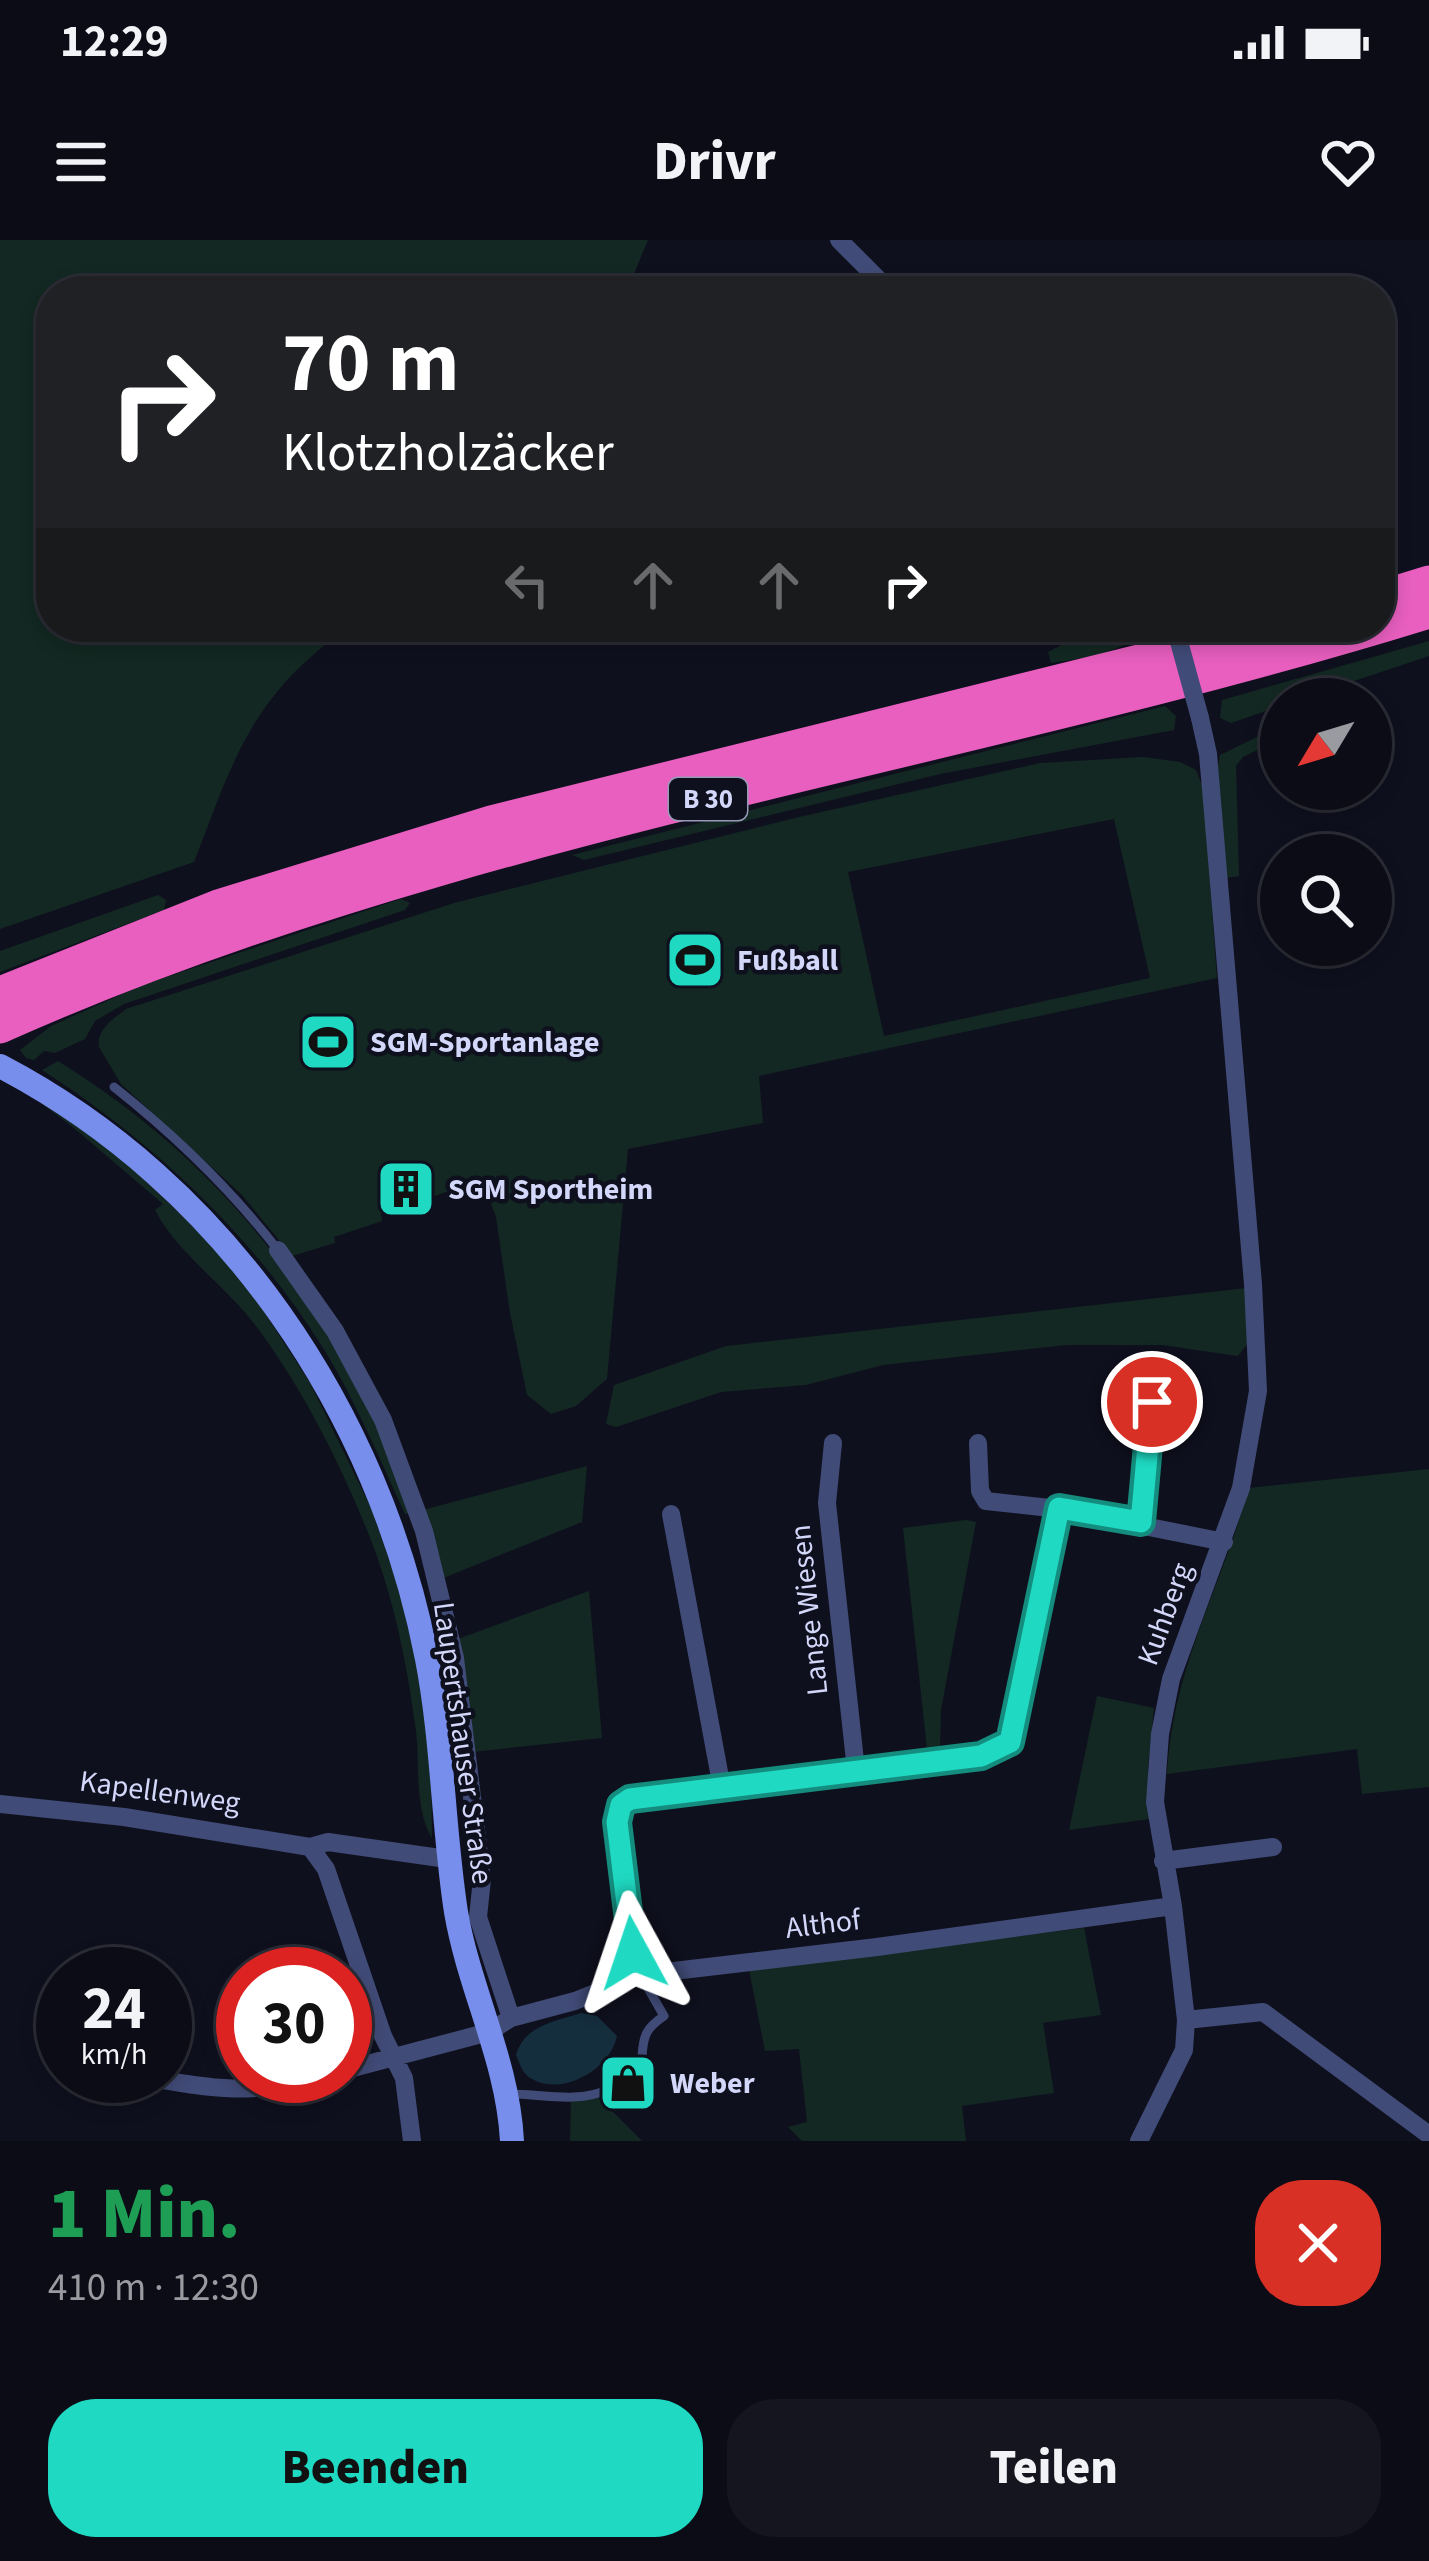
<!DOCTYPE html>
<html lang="de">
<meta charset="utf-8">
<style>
:root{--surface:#0b0c16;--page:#14151f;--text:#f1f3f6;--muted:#9a9ba1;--line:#2b2c35;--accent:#1fd9c2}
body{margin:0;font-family:"Source Sans 3",sans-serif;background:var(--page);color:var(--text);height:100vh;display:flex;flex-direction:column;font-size:45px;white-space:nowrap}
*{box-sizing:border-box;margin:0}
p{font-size:39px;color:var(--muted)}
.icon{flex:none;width:66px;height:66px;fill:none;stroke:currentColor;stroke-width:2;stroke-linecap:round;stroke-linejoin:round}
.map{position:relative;height:1901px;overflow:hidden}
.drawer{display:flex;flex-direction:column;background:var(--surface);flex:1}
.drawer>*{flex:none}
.guide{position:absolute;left:36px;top:36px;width:1359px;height:366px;border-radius:48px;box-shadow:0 6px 18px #0003,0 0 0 3px var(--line);background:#202124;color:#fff;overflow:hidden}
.needle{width:78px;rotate:232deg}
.fabs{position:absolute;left:1260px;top:438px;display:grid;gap:24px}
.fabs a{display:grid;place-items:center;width:132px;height:132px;border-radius:50%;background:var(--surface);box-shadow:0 6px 18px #0003,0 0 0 3px var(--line);font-size:60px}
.speed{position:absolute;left:36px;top:1707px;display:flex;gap:24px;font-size:60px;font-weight:700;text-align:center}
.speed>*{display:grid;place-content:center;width:156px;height:156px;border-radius:50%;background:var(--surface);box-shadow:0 6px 18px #0003,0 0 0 3px var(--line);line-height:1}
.speed small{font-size:30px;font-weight:400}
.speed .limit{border:18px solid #d22;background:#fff;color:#111}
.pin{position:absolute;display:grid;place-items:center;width:102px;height:102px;color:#fff;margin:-51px;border:6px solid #fff;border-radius:50%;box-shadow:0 3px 12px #0007}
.me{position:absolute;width:132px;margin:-66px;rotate:355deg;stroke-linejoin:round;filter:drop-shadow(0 0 9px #0008)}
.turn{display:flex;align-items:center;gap:42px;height:252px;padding:0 48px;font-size:54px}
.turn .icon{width:156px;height:156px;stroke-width:2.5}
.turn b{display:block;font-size:84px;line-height:102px}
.lanes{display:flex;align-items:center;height:114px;padding:0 48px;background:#0003;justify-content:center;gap:60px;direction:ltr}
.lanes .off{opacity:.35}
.round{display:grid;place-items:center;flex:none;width:126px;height:126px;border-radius:48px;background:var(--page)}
.summary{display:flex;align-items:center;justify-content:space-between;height:204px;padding:0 48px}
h1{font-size:72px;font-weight:800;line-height:90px;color:#1e9e55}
.cta{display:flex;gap:24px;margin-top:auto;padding:24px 48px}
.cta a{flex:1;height:138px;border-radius:48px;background:var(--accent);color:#111;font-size:48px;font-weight:800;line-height:138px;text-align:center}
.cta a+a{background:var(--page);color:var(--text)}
.status{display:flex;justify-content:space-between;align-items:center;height:84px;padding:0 60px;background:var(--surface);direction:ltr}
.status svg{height:33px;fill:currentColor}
header{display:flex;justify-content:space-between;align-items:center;height:156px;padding:0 48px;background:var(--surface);font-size:54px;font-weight:800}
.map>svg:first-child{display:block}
</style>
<div class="status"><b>12:29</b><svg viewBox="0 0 49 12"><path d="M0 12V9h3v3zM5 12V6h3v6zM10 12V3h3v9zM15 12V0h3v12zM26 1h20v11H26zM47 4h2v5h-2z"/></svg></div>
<header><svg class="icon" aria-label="menu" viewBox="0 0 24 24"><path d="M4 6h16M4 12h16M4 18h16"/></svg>Drivr<svg class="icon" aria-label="heart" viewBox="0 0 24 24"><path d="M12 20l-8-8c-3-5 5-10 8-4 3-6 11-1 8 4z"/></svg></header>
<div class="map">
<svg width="1429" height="1901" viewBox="0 0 1429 1901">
<rect width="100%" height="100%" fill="#0f101e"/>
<path fill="#132822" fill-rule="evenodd" d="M0,0h648l-21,51h-198l-15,-13 -20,-1 -15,14h-328v336h296c-25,20 -50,40 -70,65 -41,49 -60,112 -83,170l-194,67z
M1096,387h67l1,3 -68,26 -45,7 -3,-11z
M1429,401v15l-129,43h-19v7l-50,17 -11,-5 2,-18z
M1165,466l11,10 -2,14 -234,44 -356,86 -12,-5z
M1281,485v13l-38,19 -7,9 3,110 -13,2 -9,-106 3,-17z
M1143,517l37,5 16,8 7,18 14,190 -458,98 4,47 -135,26 -21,230 -31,27 -25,8 -24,-19 -17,-82 -14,-96 -14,-37 -101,34 1,7 -48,16 1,6 -43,13 -50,-61 -121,-111 -22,-37c-3,-17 14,-28 27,-38l328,-106 345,-86 241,-54zM1114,579l36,159 -266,58 -36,-164z
M158,655l8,5 -2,10 -164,62v-21z
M401,659l9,4 -5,7 -281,94 -29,17 -10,18 -30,14 -11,-2 -10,9 -8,-2 -6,-8 31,-24 94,-42z
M58,821c180,112 280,257 357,452l-10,1c-26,-56 -50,-115 -82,-166 -71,-114 -170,-206 -281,-278z
M12,841l96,64 97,93 43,49 62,96 63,129 39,116 19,136 1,74c-18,-29 -12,-74 -16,-107 -9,-67 -22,-133 -47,-196 -29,-72 -66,-146 -113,-209 -31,-41 -77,-71 -101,-116l8,-6 -89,-76z
M1247,1048l4,51 -13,17 -76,-11h-95l-184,20 -77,20 -85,7 -105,35 -10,-3 8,-39 112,-39z
M587,1226l-5,56 -141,57 -18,-69z
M1429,1229v318l-67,7 -5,-45 -190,25c6,-108 54,-185 82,-286z
M966,1280l10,2 -35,188 -1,37 -13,2 -24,-221z
M589,1351l13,147 -130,14 -17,-112z
M1097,1456l57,12 -6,59 2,52 -81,11z
M1084,1688l17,87 -58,8 11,70 -92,13 4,35h-164l-14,-14 19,-5 -8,-73 -34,2 -16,-81z
M599,1858l43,43h-72l1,-41z"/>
<path fill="#142e3e" d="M581,1773l16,3 20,20c-6,32 -53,61 -85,43 -9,-4 -12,-15 -16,-24 9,-30 38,-33 65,-42z"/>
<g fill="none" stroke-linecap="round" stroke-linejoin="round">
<path stroke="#414b77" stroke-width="9" d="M114,847c62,49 115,100 164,163
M507,1854c29,-1 71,10 99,-4 13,-6 26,-22 36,-33 1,-21 4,-29 22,-41l-23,-40"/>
<path stroke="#414b77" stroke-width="18" d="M839,0l51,51
M278,1010l57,81 48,89 41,111 31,127 27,221 -4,38 33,101
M833,1203l-6,60 29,267
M978,1203l2,48 6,10 73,8
M671,1274l51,274
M1141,1283l11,-121
M0,1564l124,13 186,30
M310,1607l16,22 57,167 21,42 8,63
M310,1607l18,-5 119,17
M1163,1621l110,-14
M640,1735l-7,-22 -15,-131 3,-17 9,-6 360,-45 24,-18 45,-227 165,33
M1186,1780l77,-8 166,123
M345,1830l144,-38 22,-14 64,-17 65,-26 237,-28 296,-41
M139,1836c75,13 109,20 184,0
M1139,1901l45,-91 2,-30 -13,-114 -18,-104 5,-68 11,-55 70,-191 17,-97 -5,-107 -45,-530 -8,-36"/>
<path stroke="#778eec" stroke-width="24" d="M0,826c226,118 379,346 427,593 16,83 16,169 29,253 13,77 52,149 56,229"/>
<path stroke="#e85fbf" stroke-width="33" d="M1380,357l49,-15
M0,753l218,-87 273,-84 785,-195
M0,787c455,-204 955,-268 1429,-415"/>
<path stroke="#414b77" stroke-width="18" d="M1175,387l25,91"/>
</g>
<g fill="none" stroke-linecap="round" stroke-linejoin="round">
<g stroke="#148d7e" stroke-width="30">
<path id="route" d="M633,1713l-16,-131 4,-17 9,-6 351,-43 29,-14 49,-234 82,14 11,-120"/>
</g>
<use href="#route" stroke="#1fd9c2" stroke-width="21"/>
</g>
<defs>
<g id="stadium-square" transform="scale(3)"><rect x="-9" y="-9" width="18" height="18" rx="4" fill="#1fd9c2" stroke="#0f101e"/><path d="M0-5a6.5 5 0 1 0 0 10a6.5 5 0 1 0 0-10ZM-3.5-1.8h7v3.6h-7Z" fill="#111"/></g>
<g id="building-square" transform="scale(3)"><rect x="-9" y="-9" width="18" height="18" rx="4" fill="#1fd9c2" stroke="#0f101e"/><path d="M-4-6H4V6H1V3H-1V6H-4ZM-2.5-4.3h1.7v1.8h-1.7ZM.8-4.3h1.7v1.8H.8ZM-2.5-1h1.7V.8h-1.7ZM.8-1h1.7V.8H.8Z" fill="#111"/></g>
<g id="shop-square" transform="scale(3)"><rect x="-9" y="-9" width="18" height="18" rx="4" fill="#1fd9c2" stroke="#0f101e"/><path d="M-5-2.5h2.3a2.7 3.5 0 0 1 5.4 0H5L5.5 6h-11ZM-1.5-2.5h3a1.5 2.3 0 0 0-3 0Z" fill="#111"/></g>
</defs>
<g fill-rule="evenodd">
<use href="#stadium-square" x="695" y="720"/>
<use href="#stadium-square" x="328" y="802"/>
<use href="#building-square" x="406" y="949"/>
<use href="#shop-square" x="628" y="1843"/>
</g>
<g text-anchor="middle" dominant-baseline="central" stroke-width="9" stroke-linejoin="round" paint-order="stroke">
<rect fill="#0f101e" stroke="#989bb7" stroke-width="3" x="669" y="538" width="78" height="42" rx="9"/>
<g font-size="27" font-weight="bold" fill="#d3d7f9">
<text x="708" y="559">B 30</text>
</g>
<g font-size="30" font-weight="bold" fill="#d3d7f9" stroke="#0f101e" text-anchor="start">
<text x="737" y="720">Fußball</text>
<text x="370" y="802">SGM-Sportanlage</text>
<text x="448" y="949">SGM Sportheim</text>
<text x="670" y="1843">Weber</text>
</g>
<g font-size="30" fill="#d3d7f9" stroke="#0f101e">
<text transform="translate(809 1370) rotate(-96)">Lange Wiesen</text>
<text transform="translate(1165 1374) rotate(-70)">Kuhberg</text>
<text transform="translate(463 1503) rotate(82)">Laupertshauser Straße</text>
<text transform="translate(160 1552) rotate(8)">Kapellenweg</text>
<text transform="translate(823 1684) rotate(-7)">Althof</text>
</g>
</g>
</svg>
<div class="fabs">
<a><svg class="needle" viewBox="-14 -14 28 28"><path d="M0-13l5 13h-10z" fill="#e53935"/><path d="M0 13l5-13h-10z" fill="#9a9ba1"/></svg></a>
<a><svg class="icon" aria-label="search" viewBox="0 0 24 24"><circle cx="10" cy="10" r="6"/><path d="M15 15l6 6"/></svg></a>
</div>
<div class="speed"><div>24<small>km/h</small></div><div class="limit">30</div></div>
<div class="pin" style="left:1152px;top:1162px;background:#d93025"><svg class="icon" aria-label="arrive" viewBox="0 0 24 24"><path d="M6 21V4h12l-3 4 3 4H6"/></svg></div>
<svg class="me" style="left:633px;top:1713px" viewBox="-20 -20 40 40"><path d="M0-17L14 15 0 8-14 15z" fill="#1fd9c2" stroke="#fff" stroke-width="4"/></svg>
<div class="guide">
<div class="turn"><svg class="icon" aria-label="right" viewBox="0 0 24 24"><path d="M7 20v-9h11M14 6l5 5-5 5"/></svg><div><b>70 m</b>Klotzholzäcker</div></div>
<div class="lanes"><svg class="icon off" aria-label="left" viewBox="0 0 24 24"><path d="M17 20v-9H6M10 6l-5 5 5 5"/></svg><svg class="icon off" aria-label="ahead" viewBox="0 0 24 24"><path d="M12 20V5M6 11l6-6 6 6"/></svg><svg class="icon off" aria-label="ahead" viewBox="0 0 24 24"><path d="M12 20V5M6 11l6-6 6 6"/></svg><svg class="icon" aria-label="right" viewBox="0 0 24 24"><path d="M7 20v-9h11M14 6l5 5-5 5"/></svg></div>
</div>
</div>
<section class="drawer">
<div class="summary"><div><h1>1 Min.</h1><p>410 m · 12:30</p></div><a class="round" style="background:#d93025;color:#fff"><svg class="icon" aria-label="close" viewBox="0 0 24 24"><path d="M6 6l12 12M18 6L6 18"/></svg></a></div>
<div class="cta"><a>Beenden</a><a>Teilen</a></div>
</section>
